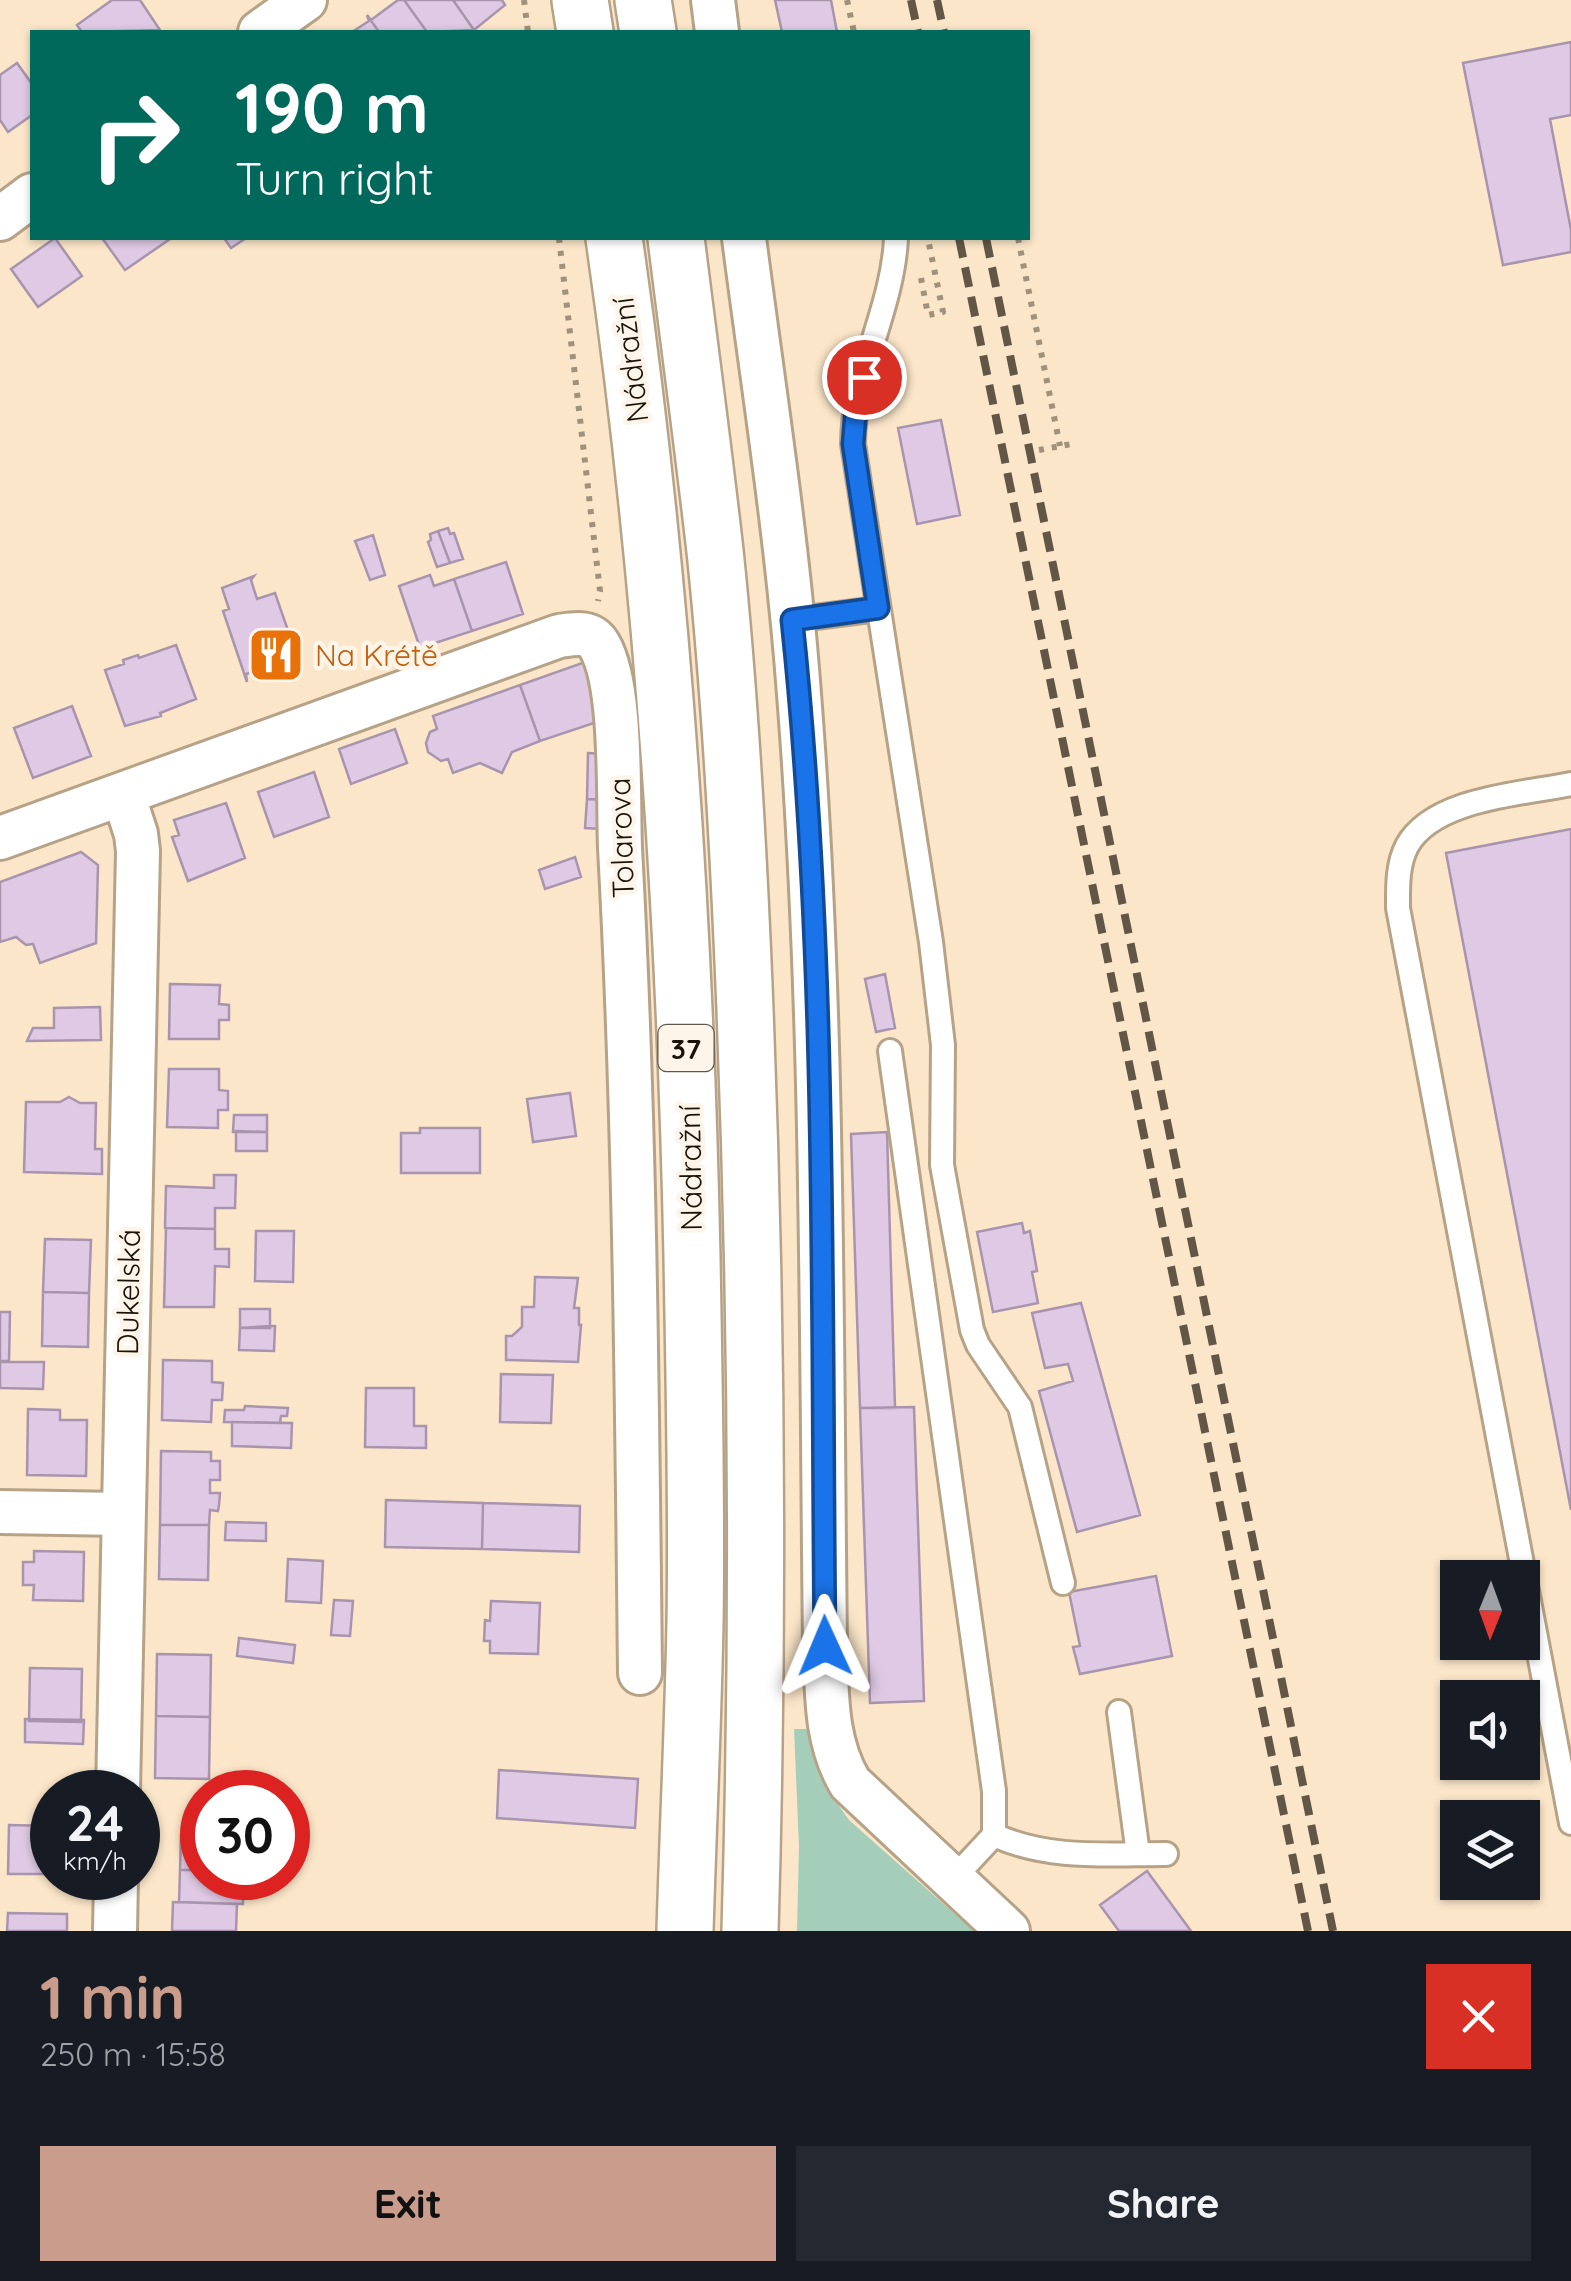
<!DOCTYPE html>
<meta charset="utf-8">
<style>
:root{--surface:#171b24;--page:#242831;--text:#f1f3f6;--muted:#9ea1a6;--accent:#c99c8b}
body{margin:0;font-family:Quicksand,sans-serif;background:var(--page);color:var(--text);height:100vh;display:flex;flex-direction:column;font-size:38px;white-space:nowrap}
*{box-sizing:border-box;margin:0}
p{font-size:32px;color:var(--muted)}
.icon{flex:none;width:55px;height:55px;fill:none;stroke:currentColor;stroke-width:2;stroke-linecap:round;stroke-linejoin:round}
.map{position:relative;height:1931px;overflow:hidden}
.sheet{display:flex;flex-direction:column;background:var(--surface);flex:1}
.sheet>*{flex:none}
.top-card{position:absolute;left:30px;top:30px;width:1000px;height:210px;border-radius:0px;box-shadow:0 2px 8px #0004;background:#00695c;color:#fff;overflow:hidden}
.needle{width:65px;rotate:181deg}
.controls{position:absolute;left:1440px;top:1560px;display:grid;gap:20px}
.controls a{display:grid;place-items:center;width:100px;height:100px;border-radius:0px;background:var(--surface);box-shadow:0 2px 8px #0004;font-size:50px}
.speed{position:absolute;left:30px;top:1770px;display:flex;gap:20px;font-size:50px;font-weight:700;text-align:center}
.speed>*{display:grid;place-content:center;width:130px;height:130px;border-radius:50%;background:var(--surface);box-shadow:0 2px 8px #0004;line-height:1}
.speed small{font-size:25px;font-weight:400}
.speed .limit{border:15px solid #d22;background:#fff;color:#111}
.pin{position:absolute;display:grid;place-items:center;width:85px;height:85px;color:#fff;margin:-42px;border:5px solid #fff;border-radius:50%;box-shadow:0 2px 10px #0007}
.me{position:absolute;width:110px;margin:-55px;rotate:359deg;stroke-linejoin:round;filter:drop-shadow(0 0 8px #0008)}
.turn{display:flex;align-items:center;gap:35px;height:210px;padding:0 40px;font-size:45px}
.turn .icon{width:130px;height:130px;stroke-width:2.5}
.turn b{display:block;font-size:70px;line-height:85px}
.round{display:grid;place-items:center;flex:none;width:105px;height:105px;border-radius:0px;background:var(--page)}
.head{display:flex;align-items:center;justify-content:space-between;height:170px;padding:0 40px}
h1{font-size:60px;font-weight:700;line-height:75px;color:var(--accent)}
.action{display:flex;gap:20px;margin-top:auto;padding:20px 40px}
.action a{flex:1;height:115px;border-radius:0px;background:var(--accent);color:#111;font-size:40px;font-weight:700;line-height:115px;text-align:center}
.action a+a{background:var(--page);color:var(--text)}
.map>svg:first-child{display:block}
</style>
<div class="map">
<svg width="1571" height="1931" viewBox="0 0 1571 1931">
<rect width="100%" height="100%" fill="#fbe6c9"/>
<path fill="#a4ceba" d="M794,1729h13l18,57 24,34 125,111h-177l2,-85z"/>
<path fill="#dfc9e4" stroke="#a994ae" stroke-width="2.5" d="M112,0h28l20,30 -78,2 -5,-7z
M398,0h6l23,32h-48l-12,-17 4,5z
M404,0h49l21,30 -47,2z
M453,0h49l3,5 -31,25z
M775,0h56l6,32h-55z
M367,15l12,17h-27l17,-11z
M1571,42v73l-21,4 21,111v22l-68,13 -40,-202z
M17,63l15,21v31l-24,17 -8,-12v-45z
M55,238l27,38 -44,31 -27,-38z
M102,238h67l1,1 -45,31z
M224,238h22l-15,10z
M941,420l19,95 -43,9 -19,-96z
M448,528l2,6 4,-1 9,26 -13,4 -12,-32z
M438,531l12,32 -13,4 -9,-25 3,-2 -1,-6z
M373,535l12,40 -15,5 -15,-39z
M506,562l17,52 -51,17 -18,-52z
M430,575l4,11 20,-7 18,52 -52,17 -21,-62z
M254,576l-3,4 6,19 18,-6 24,69 -4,-6 -49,18 1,8 -24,-71 6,-2 -7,-21z
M176,645l20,54 -36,14 1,3 -36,10 -20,-56 19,-6 -1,-4 15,-5 1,3z
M585,662l21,57 -66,22 -20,-56z
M520,685l20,56 -28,11 -10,21 -22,-10 -27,10 -5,-14 -7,2 -13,-9 -2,-9 4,-11 7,-3 -4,-13z
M72,706l19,50 -58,22 -19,-50z
M395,729l12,34 -56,21 -12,-35z
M588,753l15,1v46l-16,-1z
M314,772l15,45 -55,20 -16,-45z
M587,799l16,1 -2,29 -16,-1z
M226,803l19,55 -57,23 -16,-44 7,-2 -5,-15z
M1571,829v681l-125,-657z
M81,852l17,13 -2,78 -56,20 -7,-19 -7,1 -10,-8 -16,5v-60z
M575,857l6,20 -36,12 -6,-19z
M885,974l10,54 -19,4 -11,-53z
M170,984l50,1 -1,19 10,1v15h-10v19h-50z
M100,1007l1,33 -74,1 6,-13h21v-20z
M169,1069h50v21l9,1v19h-10v18l-51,-1z
M570,1093l6,43 -43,6 -6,-43z
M69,1097l11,6h16l-1,46h7v25l-78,-2 2,-70h34z
M234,1115h33v17h-34z
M420,1128h60v45h-79v-40h19z
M236,1131l31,1v19h-31z
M887,1132l8,276h-35l-9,-274z
M214,1175h22l-1,33h-20v21l-50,-1 1,-42 48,2z
M1022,1223l2,10 6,-2 7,40 -5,1 6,31 -45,9 -16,-80z
M166,1228l49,1v20h14v18l-14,-1 -1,41h-50z
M256,1231h38l-1,51 -38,-1z
M45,1239l46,1 -2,53 -46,-1z
M535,1277l43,1 -4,30h5v17h2l-3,37 -72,-2v-24h6l10,-9v-20h12z
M43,1292l46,1 -1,54 -46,-1z
M1081,1303l59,212 -63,17 -38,-141 34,-10 -5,-17 -23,4 -13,-55z
M240,1309h30v19h-30z
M0,1312h10l-1,49h-9z
M270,1326h5l-1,25 -35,-1 1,-22z
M163,1360l49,1v21l11,1 -1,17h-10l-1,22 -49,-2z
M0,1362h44l-1,27 -43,-1z
M501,1374l52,1 -2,48 -51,-1z
M366,1388h48v38h12v22l-61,-1z
M245,1406l43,2 -1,8h-6l-1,7 -56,-1 1,-12h19z
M914,1407l10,294 -54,2 -10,-295z
M28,1409l32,1v10h27l-1,56 -59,-1z
M232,1422l60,1 -1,25 -59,-2z
M161,1451l50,1v9h9v19h-10v13h10l-1,12 -1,6 -8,-1 -1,15h-49z
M386,1500l97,3 -1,46 -97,-2z
M483,1503l97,3 -1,46 -97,-3z
M226,1522l40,1v18l-41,-1z
M160,1525h49l-1,55 -49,-1z
M34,1551l50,1 -1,49 -50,-1 1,-15h-11v-23h11z
M288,1559l35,2 -2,42 -35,-2z
M1156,1576l16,80 -92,18 -7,-27 7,-1 -11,-54z
M334,1600l19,1 -3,35 -19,-1z
M491,1601l49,2 -2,51 -48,-1v-12h-6l1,-21 5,1z
M239,1638l56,7 -2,18 -56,-7z
M157,1654l54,1 -1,62 -54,-1z
M30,1668l52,1 -1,53 -52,-1z
M156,1716l54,1 -1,62 -54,-1z
M25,1719l59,1 -1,24 -58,-2z
M499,1770l139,9 -3,49 -138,-10z
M234,1787l56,3 -1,18 -1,-16h-54z
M9,1825l43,1v48h-44z
M181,1835h21v35h-22z
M180,1870h22v8h41v26l-64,-2z
M1147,1871l44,60h-72l-19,-26z
M173,1902l64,2 -1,27h-64z
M8,1913l59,1v17h-60z"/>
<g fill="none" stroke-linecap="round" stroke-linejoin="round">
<g stroke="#b6a287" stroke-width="28">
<path id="service" d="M896,238c-3,70 -43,135 -43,206l78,498 12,103 -1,120 30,165 6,15 42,62 43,176
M792,620l86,-11
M1571,784c-48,10 -138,14 -164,62 -10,19 -9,42 -9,62l173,915
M890,1051l104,740v44c55,25 113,19 172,19
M1119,1712l19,142
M953,1879l41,-44"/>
</g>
<g stroke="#b6a287" stroke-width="48">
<path id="minor" d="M713,0l4,32
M260,32l45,-32
M0,219l32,-24
M744,238c18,139 40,279 52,419 28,329 25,659 29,989 2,47 0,95 25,137l158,148
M0,838l559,-202c15,-2 31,-6 40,9 24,39 19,154 21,203 15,274 17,550 20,825
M0,1512l123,2
M118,1792l20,-941 -2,-17 -13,-40
M115,1931l1,-53"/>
</g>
<g stroke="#b6a287" stroke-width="60">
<path id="primary" d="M580,0l5,32
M643,0l5,32
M614,238c49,338 71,678 78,1019 2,123 5,245 3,367 -2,102 -7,205 -10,307
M676,238c13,104 27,208 39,313 16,152 24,306 30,459 12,307 14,614 5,921"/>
</g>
<path stroke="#a0917b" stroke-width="6" stroke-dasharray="5 8" stroke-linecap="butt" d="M524,0l4,32
M847,0l7,32
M559,238l41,353 -2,10
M1018,238l42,208
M921,278l7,37 15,-3 -15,-73
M1039,450l38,-7"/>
<use href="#service" stroke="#fff" stroke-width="22"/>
<use href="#minor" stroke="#fff" stroke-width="42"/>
<use href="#primary" stroke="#fff" stroke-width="55"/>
<path stroke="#625646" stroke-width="8" stroke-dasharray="20 10" stroke-linecap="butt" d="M911,0l7,32
M937,0l7,32
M959,238l349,1693
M986,238l347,1693"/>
</g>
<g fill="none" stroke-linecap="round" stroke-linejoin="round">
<g stroke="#114b97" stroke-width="25">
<path id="route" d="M825,1646c-4,-342 3,-686 -33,-1026l86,-12 -25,-164 3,-36 8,-31"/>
</g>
<use href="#route" stroke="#1a73e8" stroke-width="18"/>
</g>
<defs>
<g id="restaurant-square" transform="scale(2.875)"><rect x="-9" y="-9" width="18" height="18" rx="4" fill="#e8710a" stroke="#fdf5ea"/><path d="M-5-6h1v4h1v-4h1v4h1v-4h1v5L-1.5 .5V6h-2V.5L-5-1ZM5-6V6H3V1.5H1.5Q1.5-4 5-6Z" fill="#fff"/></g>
</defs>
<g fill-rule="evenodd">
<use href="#restaurant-square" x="276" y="655"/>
</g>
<g text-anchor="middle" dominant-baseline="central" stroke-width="9" stroke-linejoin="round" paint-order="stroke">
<rect fill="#fdf5ea" stroke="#5e574c" stroke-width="2.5" x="658.5" y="1025" width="55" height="46" rx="8"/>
<g font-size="28" font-weight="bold" fill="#1a1309">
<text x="686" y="1048">37</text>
</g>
<g font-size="30" fill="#1a1309" stroke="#fdf5ea">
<text transform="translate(630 360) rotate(-97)">Nádražní</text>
<text transform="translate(621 838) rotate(-92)">Tolarova</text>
<text transform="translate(690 1168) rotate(-91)">Nádražní</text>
<text transform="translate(128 1292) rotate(-89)">Dukelská</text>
</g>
<g font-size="30" fill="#c56008" stroke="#fdf5ea" text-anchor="start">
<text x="315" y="655">Na Krétě</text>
</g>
</g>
</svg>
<div class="controls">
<a><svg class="needle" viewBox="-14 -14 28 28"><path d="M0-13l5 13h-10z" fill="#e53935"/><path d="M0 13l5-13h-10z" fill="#9ea1a6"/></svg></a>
<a><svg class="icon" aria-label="sound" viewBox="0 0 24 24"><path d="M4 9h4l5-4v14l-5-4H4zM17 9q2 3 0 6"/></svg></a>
<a><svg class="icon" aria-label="layers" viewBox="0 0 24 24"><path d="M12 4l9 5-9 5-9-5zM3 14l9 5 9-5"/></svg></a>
</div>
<div class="speed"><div>24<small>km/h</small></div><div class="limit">30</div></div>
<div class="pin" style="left:864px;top:377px;background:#d93025"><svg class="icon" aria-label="arrive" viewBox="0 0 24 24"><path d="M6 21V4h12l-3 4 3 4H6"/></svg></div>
<svg class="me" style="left:825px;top:1646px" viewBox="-20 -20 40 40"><path d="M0-17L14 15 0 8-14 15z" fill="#1a73e8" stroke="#fff" stroke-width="4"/></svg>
<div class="top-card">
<div class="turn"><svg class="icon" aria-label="right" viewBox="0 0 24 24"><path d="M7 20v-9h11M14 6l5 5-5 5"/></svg><div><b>190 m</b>Turn right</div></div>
</div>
</div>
<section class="sheet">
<div class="head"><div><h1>1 min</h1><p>250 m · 15:58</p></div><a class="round" style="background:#d93025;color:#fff"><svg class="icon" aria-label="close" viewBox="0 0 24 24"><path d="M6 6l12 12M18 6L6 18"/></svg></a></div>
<div class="action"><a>Exit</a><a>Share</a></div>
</section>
